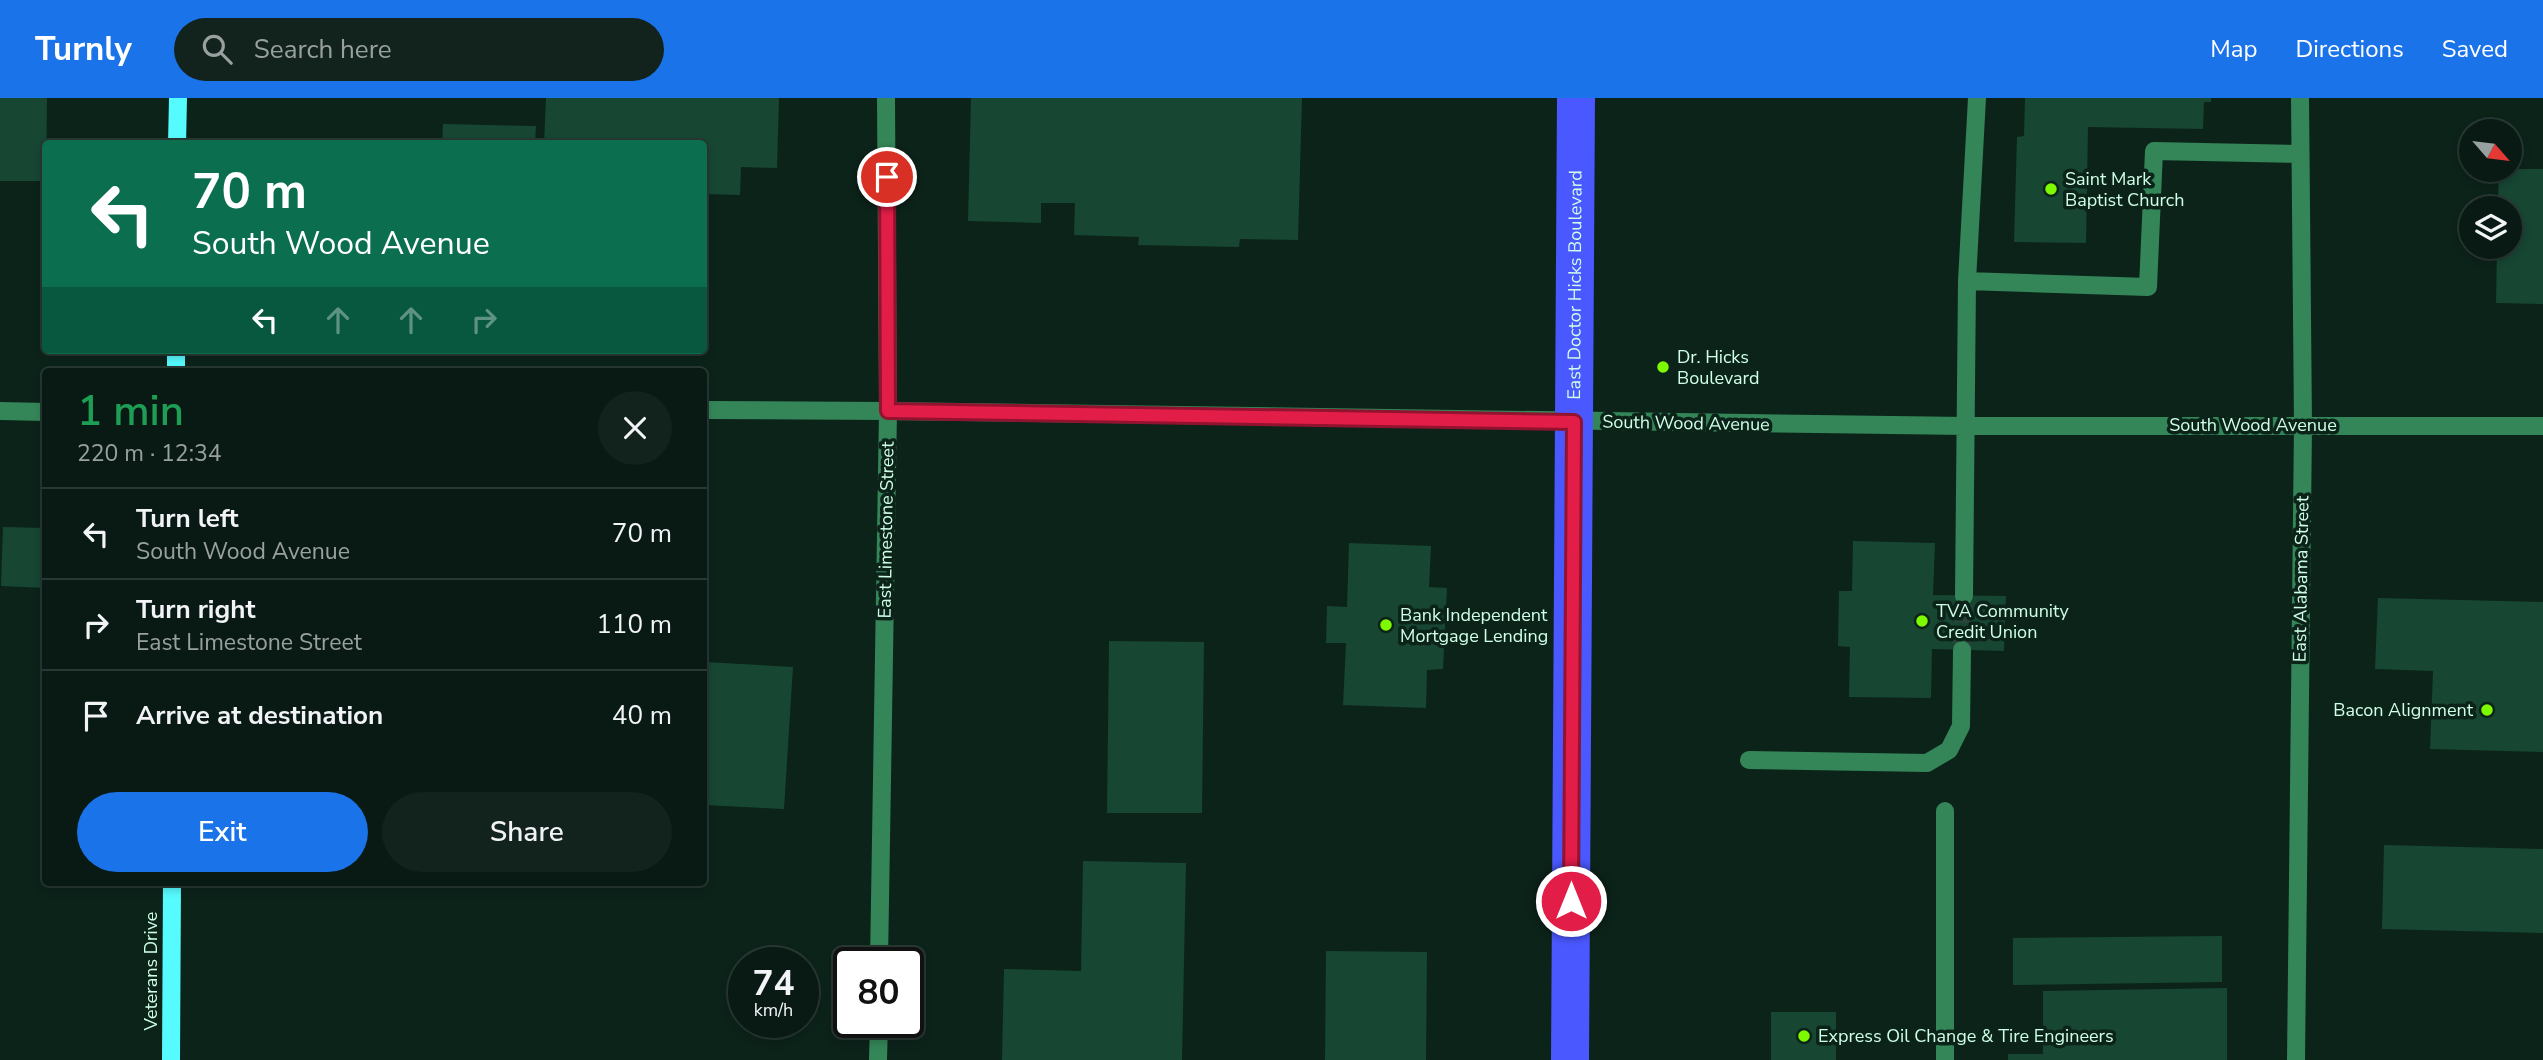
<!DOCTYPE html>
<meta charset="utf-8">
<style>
:root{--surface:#091a14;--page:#12231d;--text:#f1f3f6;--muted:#99a1a0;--line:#293834;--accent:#1a73e8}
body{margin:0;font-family:"Nunito Sans",sans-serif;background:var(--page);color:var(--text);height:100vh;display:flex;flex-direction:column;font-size:26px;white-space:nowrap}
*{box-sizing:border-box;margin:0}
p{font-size:23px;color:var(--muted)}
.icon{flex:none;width:38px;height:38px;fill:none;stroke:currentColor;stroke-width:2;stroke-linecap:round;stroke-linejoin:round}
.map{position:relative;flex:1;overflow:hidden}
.panel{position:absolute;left:42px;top:270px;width:665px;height:518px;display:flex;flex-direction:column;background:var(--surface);border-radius:7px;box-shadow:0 4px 10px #0003,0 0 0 2px var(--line)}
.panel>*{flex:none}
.guide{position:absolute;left:42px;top:42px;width:665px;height:214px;border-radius:7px;box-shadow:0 4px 10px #0003,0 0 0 2px var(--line);background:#0b6e4f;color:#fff;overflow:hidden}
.needle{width:46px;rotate:118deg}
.controls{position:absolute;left:2459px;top:21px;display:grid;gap:14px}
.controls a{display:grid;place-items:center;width:63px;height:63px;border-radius:50%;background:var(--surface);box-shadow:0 4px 10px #0003,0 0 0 2px var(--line);font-size:35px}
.speed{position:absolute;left:728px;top:849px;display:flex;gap:14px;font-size:35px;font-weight:700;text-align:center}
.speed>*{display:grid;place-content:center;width:91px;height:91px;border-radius:50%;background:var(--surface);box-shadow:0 4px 10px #0003,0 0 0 2px var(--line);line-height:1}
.speed small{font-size:18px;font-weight:400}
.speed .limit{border:4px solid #111;border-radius:10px;background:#fff;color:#111}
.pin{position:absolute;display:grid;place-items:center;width:60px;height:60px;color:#fff;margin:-30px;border:4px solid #fff;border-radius:50%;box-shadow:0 2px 7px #0007}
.me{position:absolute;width:77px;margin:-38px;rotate:0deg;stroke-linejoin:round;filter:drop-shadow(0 0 5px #0008)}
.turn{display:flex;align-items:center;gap:24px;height:147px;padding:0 35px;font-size:32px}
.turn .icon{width:91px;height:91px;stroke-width:2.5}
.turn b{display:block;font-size:49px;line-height:60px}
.lanes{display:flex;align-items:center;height:66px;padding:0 35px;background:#0003;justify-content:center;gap:35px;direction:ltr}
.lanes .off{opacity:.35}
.round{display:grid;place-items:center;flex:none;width:74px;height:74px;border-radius:37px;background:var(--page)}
.summary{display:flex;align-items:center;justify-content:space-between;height:119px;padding:0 35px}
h1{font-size:42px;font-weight:600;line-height:52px;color:#1e9e55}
.primary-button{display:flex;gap:14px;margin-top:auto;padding:14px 35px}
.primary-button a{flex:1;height:80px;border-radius:42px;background:var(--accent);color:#fff;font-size:28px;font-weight:600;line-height:80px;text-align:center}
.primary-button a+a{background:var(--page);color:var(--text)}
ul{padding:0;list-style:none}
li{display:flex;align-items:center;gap:21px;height:91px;padding:0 35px;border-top:2px solid var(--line)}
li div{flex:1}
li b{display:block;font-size:26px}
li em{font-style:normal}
header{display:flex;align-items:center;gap:42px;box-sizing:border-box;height:98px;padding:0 35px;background:var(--accent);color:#fff}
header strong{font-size:33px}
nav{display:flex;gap:38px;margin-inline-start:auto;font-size:24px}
.search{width:490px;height:63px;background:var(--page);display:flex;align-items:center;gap:18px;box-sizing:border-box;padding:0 24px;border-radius:38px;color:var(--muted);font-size:26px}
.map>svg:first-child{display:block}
</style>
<header>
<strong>Turnly</strong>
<div class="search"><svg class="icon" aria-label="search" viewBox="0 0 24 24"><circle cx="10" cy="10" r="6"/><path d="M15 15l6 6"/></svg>Search here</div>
<nav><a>Map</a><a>Directions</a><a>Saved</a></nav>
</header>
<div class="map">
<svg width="2543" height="962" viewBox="0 0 2543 962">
<rect width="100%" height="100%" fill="#0c231a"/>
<path fill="#174633" d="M0,0h47l-1,83h-46z
M546,0h233l-2,70 -36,-1 -1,28 -36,-1v-50h-160z
M971,0h331l-4,142 -58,-1 -1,8 -101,-2 1,-8 -65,-2 1,-32h-34v20l-73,-2z
M2025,0h186v4h-7l-1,27 -115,-2 -2,116 -72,-1 3,-105 7,-1z
M443,26l93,2 -1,18h-93z
M2510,71h33v135l-47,-1 1,-56h13v-39h-12l1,-38z
M3,429l43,1v60l-45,-2z
M1853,443l82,2 -2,52 73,1 -2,55 -72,-2 -1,49 -82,-1 1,-50 -12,-1 1,-55h13z
M1349,445l82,3 -2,41 18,1 -4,81 -16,1 -1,38 -83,-3 3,-62h-20l1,-37 20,1z
M2378,500l165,4v150l-113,-3 3,-78 -58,-2z
M1109,543l95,1 -2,171h-95z
M704,564l89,5 -9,142 -80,-4z
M2384,747l159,4v84l-161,-4z
M1083,763l103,2 -4,197h-180l2,-91 77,2z
M2222,838v46l-209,3v-47z
M1326,853l101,1 -1,108h-101z
M2227,890v72h-219v-6h35v-63z
M1771,914h65v48h-65z"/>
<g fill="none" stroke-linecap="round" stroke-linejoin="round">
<path stroke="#294439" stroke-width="18" stroke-dasharray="18 9" stroke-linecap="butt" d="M1962,552l2,-54"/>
<path stroke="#348658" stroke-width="18" d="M1967,183l181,6 6,-136 145,3
M704,312l184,1 1078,15h577
M0,313l46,1
M1964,498l3,-315 10,-183
M1749,662l178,3 22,-13 12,-24 1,-76
M879,864l9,-551 -2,-313
M878,962l1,-38
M1945,962v-249
M2296,962l7,-635 -3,-327"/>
<path stroke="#56fbff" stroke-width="18" d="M177,46l1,-46
M176,273v-21
M171,962l1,-178"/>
<path stroke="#4a58ff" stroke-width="38" id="s1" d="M1570,962l6,-962"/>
</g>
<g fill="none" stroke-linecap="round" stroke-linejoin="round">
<g stroke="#92132f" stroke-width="18">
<path id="route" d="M887,79l1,234 686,11 -3,479"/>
</g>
<use href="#route" stroke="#e11d48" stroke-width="12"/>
</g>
<g fill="#7dfa00" stroke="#0c231a" stroke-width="2.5">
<circle cx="2051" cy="91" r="7"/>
<circle cx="1663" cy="269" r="7"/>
<circle cx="1922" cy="523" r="7"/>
<circle cx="1386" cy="527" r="7"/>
<circle cx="2487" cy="612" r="7"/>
<circle cx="1804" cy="938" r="7"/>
</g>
<g text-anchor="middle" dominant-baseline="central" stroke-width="7" stroke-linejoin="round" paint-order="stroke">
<g font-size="18" fill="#cfffe7" stroke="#0c231a" text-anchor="start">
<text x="2065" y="81">Saint Mark<tspan x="2065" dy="21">Baptist Church</tspan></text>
<text x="1677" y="259">Dr. Hicks<tspan x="1677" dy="21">Boulevard</tspan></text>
<text x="1936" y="513">TVA Community<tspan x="1936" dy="21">Credit Union</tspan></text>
<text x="1400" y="517">Bank Independent<tspan x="1400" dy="21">Mortgage Lending</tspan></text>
<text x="2473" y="612" text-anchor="end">Bacon Alignment</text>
<text x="1818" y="938">Express Oil Change &amp; Tire Engineers</text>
</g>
<g font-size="18" fill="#cfffe7" stroke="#0c231a">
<text stroke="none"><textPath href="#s1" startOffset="775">East Doctor Hicks Boulevard</textPath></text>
<text transform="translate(1686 325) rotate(1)">South Wood Avenue</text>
<text x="2253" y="327">South Wood Avenue</text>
<text transform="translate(886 432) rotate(-89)">East Limestone Street</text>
<text transform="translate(2301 481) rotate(-89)">East Alabama Street</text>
<text transform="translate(151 873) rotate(-90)">Veterans Drive</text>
</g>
</g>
</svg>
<div class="controls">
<a><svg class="needle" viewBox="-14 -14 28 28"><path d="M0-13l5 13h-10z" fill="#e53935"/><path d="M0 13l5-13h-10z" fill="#99a1a0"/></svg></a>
<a><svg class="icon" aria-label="layers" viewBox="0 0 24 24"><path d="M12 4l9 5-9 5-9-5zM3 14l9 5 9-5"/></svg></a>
</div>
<div class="speed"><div>74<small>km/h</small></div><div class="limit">80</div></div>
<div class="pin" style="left:887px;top:79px;background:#d93025"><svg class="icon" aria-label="arrive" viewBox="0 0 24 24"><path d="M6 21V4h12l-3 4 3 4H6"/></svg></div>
<svg class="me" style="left:1571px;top:803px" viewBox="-20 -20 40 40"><circle r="17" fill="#e11d48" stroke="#fff" stroke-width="3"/><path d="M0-11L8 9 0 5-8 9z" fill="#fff"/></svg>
<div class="guide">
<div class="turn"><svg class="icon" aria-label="left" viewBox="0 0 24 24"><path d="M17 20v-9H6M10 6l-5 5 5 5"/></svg><div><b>70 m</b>South Wood Avenue</div></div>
<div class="lanes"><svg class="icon" aria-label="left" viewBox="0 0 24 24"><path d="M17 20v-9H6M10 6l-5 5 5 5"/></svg><svg class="icon off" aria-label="ahead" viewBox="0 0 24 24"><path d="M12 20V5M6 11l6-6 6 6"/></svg><svg class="icon off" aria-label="ahead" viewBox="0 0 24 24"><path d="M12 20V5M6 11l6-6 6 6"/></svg><svg class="icon off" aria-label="right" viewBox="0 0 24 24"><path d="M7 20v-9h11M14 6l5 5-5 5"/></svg></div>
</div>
<section class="panel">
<div class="summary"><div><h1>1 min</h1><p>220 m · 12:34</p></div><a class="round"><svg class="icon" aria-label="close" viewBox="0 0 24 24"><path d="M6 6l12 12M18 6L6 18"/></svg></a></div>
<ul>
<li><svg class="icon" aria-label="left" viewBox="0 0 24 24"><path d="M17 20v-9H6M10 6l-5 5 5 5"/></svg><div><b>Turn left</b><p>South Wood Avenue</p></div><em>70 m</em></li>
<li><svg class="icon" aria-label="right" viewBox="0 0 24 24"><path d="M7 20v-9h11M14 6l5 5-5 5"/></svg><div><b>Turn right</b><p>East Limestone Street</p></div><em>110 m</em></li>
<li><svg class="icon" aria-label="arrive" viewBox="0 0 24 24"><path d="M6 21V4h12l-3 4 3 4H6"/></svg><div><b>Arrive at destination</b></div><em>40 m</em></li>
</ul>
<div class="primary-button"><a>Exit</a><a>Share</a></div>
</section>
</div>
